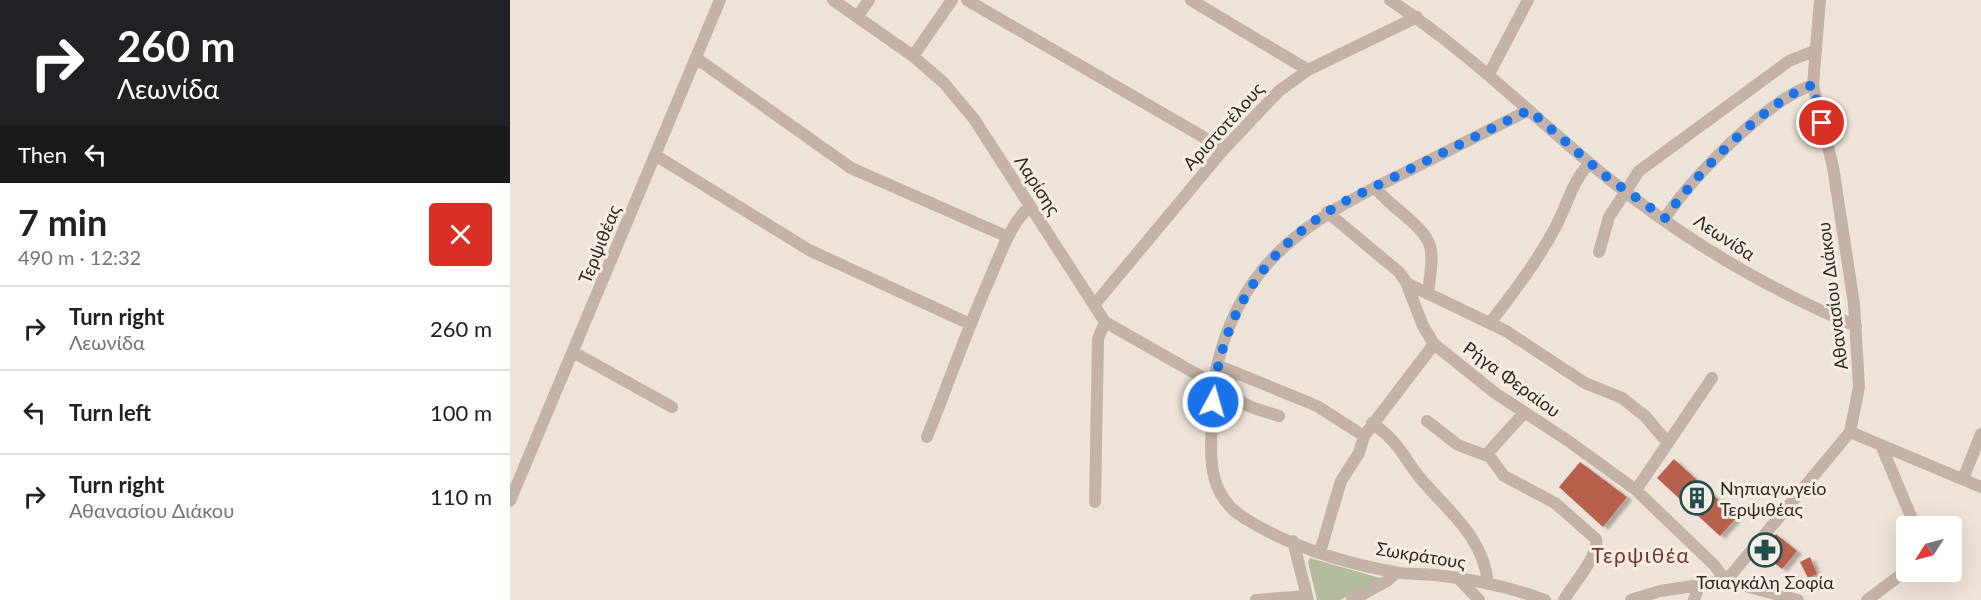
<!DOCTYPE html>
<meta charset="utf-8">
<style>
:root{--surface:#fff;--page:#f6f6f6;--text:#202124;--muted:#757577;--line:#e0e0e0}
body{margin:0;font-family:Lato,sans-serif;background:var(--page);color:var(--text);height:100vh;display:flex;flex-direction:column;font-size:22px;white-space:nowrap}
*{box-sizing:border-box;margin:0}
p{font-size:20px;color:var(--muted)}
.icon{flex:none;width:33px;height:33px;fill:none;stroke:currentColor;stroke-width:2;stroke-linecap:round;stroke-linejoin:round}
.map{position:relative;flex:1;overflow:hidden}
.sheet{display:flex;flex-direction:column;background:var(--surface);width:510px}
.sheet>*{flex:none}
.top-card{background:#202124;color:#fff;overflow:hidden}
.needle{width:39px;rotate:234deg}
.controls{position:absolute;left:1386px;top:516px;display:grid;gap:12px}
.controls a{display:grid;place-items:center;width:66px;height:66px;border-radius:6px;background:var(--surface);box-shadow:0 6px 24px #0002;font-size:30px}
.pin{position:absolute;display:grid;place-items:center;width:51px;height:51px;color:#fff;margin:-26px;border:3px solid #fff;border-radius:50%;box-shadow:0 2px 6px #0007}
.me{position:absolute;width:66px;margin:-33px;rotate:6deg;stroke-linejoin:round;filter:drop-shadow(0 0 4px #0008)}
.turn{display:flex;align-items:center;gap:21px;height:126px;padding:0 18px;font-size:27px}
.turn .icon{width:78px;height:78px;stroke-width:2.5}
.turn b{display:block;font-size:42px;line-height:51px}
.then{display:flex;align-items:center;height:57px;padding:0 18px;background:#0003;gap:12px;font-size:22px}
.round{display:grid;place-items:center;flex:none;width:63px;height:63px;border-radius:6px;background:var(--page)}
.summary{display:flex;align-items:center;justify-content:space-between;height:102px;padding:0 18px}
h1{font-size:36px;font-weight:700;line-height:45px}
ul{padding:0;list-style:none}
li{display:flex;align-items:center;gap:18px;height:84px;padding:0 18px;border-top:2px solid var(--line)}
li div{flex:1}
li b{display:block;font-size:22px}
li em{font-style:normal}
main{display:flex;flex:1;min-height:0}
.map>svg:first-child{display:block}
</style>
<main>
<section class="sheet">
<div class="top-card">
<div class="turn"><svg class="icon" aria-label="right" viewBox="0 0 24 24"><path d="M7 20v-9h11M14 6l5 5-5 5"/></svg><div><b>260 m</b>Λεωνίδα</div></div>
<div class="then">Then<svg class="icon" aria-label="left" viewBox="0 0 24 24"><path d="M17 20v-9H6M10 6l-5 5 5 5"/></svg></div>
</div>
<div class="summary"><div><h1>7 min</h1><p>490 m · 12:32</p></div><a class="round" style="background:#d93025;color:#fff"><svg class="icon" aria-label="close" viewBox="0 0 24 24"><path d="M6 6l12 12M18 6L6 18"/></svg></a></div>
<ul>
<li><svg class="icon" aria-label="right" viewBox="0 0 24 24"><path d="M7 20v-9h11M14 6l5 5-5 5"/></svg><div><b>Turn right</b><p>Λεωνίδα</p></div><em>260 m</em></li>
<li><svg class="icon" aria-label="left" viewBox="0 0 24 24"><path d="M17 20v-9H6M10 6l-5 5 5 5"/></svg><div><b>Turn left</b></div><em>100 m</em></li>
<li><svg class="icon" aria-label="right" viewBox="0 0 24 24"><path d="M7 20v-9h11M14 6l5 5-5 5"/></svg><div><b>Turn right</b><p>Αθανασίου Διάκου</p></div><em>110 m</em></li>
</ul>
</section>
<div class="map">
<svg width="1471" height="600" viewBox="0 0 1471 600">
<defs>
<filter id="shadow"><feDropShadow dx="5" dy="3" stdDeviation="1.5" flood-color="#0004"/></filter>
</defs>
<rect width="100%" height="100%" fill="#eee3d9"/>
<path fill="#b2bb9b" d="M800,558l70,20v3l-40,19h-23l-9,-38z"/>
<path fill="#b8604c" filter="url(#shadow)" d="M1164,459l63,58 -17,19 -63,-58z
M1070,462l47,35 -24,30 -44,-40z
M1266,534l21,17 -15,18 -21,-17z
M1300,557l7,17 -9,4 -8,-16z"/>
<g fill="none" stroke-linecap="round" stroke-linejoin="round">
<path stroke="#c4b2a6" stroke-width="12" d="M323,0l80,56 31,27 30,36 131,203 109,62
M457,0l257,149
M681,0l117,70
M880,0c79,52 141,115 214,175 76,62 161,113 252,151
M347,17l12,-17
M403,56l39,-56
M186,58l155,110 157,69
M979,74l39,-74
M1019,110c-43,22 -86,43 -129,65 -90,44 -159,85 -183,191 -4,19 -4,39 -5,58 -3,38 -2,74 34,95 43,27 99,44 148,53 14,3 28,1 41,3 37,4 75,12 110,25
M145,155l154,95 161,74
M865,187c13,19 50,39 55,59 4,14 -1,34 -2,48
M817,212l72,60 7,10 17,44 11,18 61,49 72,47 69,50 78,75 12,16 124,-149 9,-45 -5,-83 -21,-137 -20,-82 7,-85
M1155,218c27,-40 102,-119 148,-133
M1089,252l10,-35 30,-46 150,-110 25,-10
M898,284l98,47 79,52 37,15 23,18 22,26
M584,305l130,-156 55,-58 29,-21 109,-53
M980,323c23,-30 47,-61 65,-95 12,-22 17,-47 35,-65
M63,352l99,55
M707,365l100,41 47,30
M720,372c0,35 20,34 49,44
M917,421l31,24 32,12 14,19 51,27 41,36c4,16 -24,46 -32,61
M862,423c28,20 29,31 48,55 28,33 64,59 68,106
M1340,432l131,55
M417,437c21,-53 40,-107 63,-159 11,-25 20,-54 40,-72
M1371,445l34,81
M976,455l38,-42
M1453,479l18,-45
M1126,490l76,-112
M0,501l210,-501
M585,502l3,-163 7,-17
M783,541l15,59
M810,552l21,-71 18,-28 5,-17 70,-92
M949,579l20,21
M746,600l50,-4
M842,600l35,-19 9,-8
M1121,600l29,-9 66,-10 72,19
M1184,600l5,-14
M1357,600l39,-29"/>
</g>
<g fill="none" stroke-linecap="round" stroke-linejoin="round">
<path stroke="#1a73e8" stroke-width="10" stroke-dasharray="0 18" d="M703,402c6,-80 48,-148 116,-191 23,-15 49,-25 73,-38 43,-21 85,-42 127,-63l75,65 61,43c28,-40 102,-119 148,-133l9,38"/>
</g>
<defs>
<g id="building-ring" transform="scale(1.725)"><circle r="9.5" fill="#f6ede4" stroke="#204d4e" stroke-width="1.5"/><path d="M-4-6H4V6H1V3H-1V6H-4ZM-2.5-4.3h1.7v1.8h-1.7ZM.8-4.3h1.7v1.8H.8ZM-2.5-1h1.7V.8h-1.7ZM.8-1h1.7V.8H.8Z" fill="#204d4e"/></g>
<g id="pharmacy-ring" transform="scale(1.725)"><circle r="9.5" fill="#f6ede4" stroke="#204d4e" stroke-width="1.5"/><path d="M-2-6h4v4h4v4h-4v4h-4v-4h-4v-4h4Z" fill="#204d4e"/></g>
</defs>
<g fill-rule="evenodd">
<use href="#building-ring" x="1187" y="498"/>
<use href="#pharmacy-ring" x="1255" y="550"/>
</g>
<g text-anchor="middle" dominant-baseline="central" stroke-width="6" stroke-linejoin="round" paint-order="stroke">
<g font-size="18" fill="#312926" stroke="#f6ede4">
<text transform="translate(713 126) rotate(-48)">Αριστοτέλους</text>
<text transform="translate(528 185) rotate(57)">Λαρίσης</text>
<text transform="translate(1215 237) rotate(33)">Λεωνίδα</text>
<text transform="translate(89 244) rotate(-68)">Τερψιθέας</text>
<text transform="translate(1322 296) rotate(-97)">Αθανασίου Διάκου</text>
<text transform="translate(1002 379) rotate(36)">Ρήγα Φεραίου</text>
<text transform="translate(911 555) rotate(9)">Σωκράτους</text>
</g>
<g font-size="18" fill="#312926" stroke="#f6ede4" text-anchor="start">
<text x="1210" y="488">Νηπιαγωγείο<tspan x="1210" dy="21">Τερψιθέας</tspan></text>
<text x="1255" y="582" text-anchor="middle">Τσιαγκάλη Σοφία</text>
</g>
<g font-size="21" letter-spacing="1.5" fill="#773728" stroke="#f6ede4">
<text x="1131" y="554">Τερψιθέα</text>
</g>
</g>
</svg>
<div class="controls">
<a><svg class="needle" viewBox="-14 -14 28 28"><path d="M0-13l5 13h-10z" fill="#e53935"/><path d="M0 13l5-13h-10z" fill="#757577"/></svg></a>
</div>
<div class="pin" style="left:1312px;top:123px;background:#d93025"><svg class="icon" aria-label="arrive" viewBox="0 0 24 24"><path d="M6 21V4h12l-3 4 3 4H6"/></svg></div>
<svg class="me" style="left:703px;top:402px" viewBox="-20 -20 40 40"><circle r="17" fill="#1a73e8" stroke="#fff" stroke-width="3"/><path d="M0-11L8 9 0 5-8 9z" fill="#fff"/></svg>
</div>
</main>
